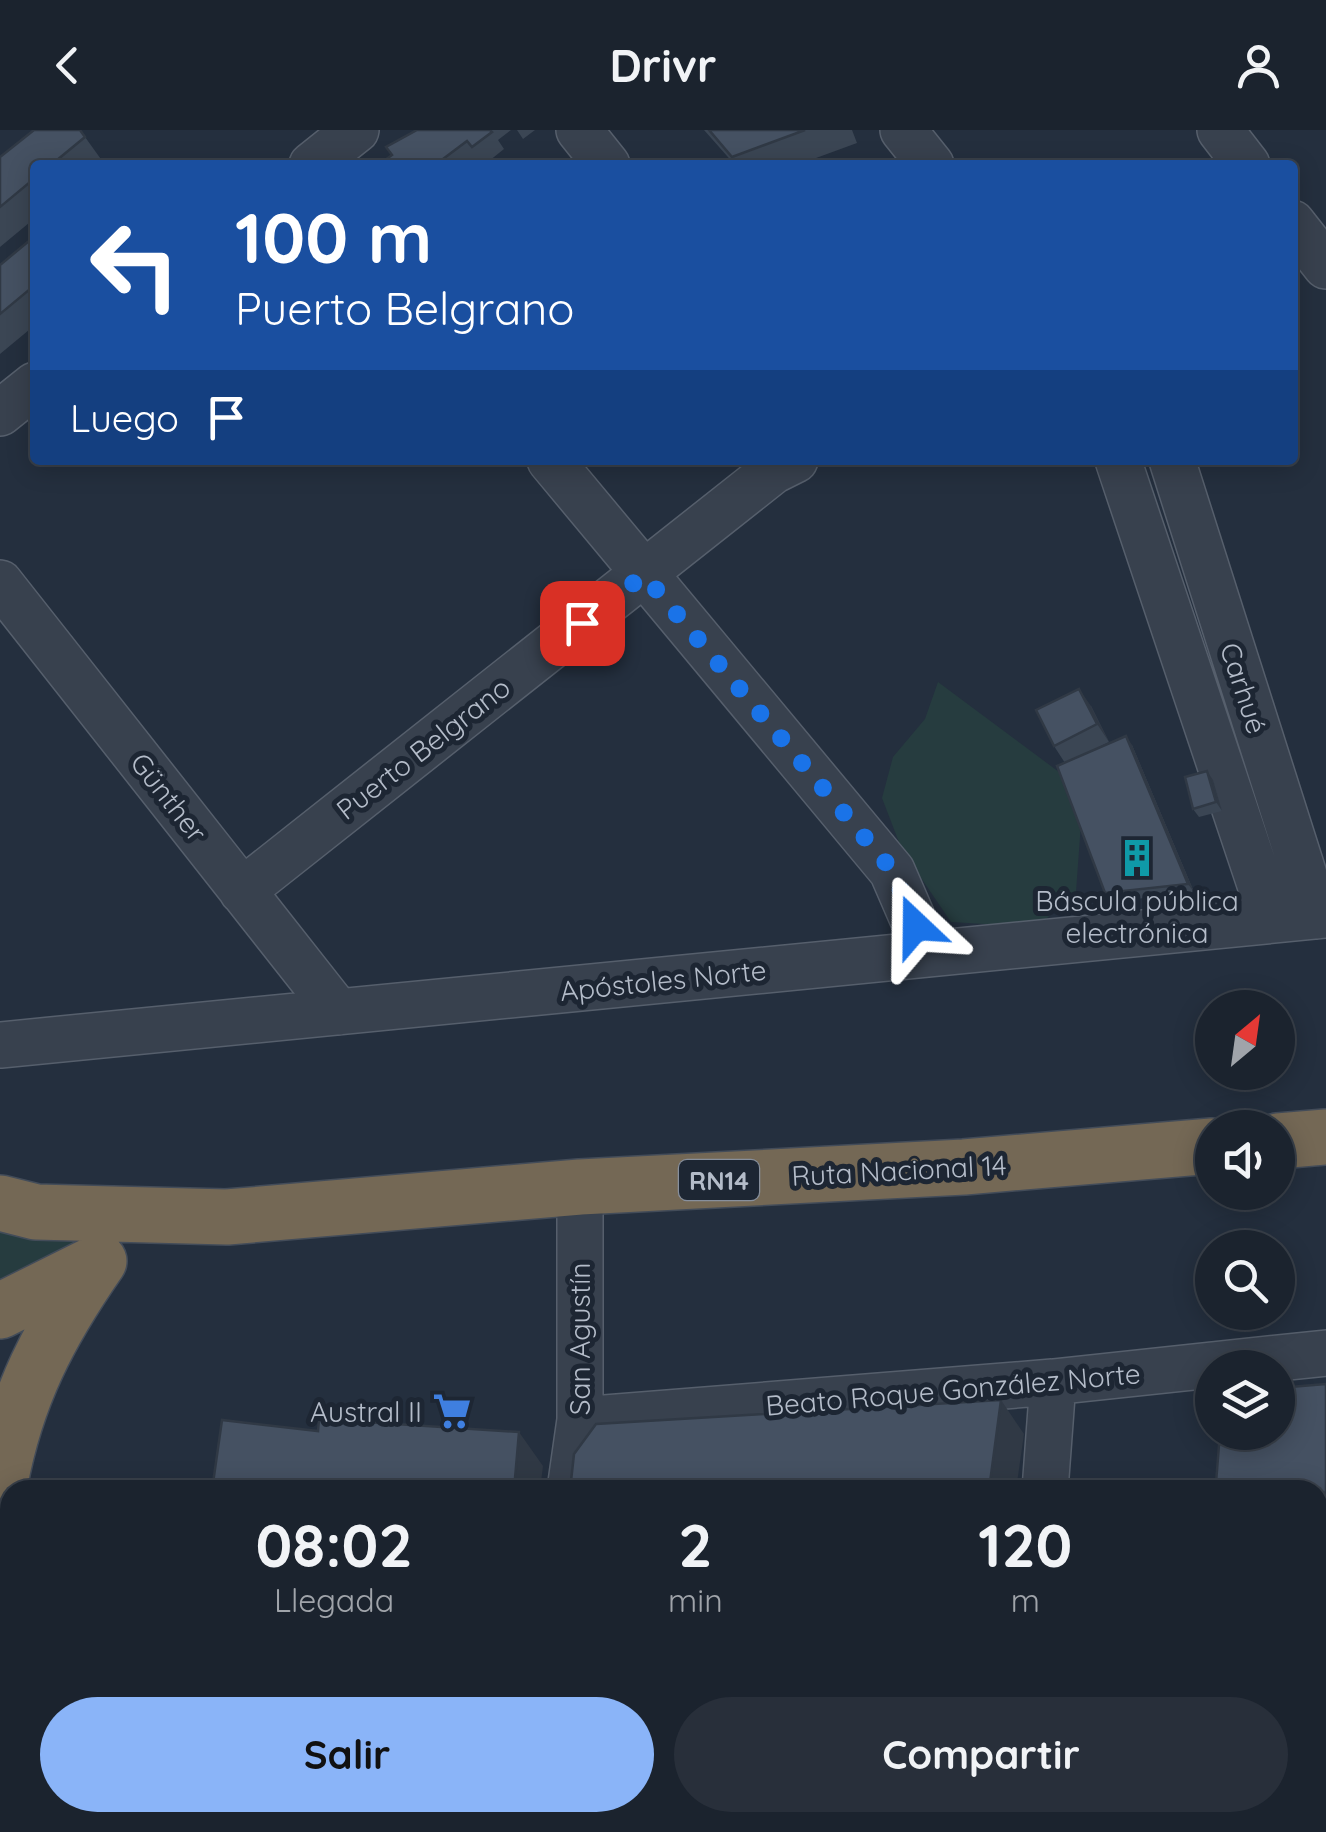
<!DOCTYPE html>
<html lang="es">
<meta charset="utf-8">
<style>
:root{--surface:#1b232e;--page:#282f3a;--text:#f1f3f6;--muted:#a0a4aa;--line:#39404a;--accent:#8ab4f8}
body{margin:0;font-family:Quicksand,sans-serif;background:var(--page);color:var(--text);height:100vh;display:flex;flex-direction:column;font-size:38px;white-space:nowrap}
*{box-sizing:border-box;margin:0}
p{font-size:32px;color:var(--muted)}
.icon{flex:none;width:55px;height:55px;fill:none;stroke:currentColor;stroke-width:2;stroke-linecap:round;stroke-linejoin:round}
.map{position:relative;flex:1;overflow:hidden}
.details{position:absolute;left:0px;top:1350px;width:1328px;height:352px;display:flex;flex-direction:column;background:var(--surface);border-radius:30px 30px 0 0;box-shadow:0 5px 25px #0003,0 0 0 2px var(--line)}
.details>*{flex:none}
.top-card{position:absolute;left:30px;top:30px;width:1268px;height:305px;border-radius:10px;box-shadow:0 5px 25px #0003,0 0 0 2px var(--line);background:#1a4fa0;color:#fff;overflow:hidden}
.needle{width:65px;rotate:29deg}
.controls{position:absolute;left:1195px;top:860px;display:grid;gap:20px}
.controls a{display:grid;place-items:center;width:100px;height:100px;border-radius:50%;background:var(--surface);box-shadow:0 5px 25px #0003,0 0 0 2px var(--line);font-size:50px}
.pin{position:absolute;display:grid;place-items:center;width:85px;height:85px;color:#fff;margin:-42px;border-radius:20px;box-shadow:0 5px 15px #0006}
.me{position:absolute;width:110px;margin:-55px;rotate:337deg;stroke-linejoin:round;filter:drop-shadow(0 0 8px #0008)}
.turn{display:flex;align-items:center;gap:35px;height:210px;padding:0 40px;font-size:45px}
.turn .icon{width:130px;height:130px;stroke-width:2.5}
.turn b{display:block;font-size:70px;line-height:85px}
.then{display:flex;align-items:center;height:95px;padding:0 40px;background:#0003;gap:20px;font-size:38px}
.eta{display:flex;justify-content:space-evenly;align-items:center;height:170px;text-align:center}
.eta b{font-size:60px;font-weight:800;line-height:70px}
.cta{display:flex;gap:20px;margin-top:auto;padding:20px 40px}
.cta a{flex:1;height:115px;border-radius:60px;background:var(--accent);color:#111;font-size:40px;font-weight:800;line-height:115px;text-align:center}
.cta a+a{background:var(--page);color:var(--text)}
header{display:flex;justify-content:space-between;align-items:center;height:130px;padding:0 40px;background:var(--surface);font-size:45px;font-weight:800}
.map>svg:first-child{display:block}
</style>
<header><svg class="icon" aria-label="back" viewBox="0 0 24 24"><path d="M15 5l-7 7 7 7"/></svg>Drivr<svg class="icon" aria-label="person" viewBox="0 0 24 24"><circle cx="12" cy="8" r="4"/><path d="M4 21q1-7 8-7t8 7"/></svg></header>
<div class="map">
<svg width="1326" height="1702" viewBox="0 0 1326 1702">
<rect width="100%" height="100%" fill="#242f3e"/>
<path fill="#263c3f" d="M938,552l125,93 18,48 -5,69 -39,35 -86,-5 -49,-72 -20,-52 11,-41 32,-38z
M0,1080l109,41 -109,49z
M1318,1646l8,1v55h-1045l-10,-9 1047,-1z"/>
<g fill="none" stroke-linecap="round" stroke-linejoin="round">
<g stroke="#565f6c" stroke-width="48">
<path id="minor" d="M579,0l28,35
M903,0l28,35
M1220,0l27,35
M312,35l44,-35
M1292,93l34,43
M0,283l35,-28
M550,330l342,411 36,83
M1118,330l154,460
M1172,330l145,456
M0,453l338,429
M242,761l531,-420 22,-11
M0,915l1326,-130
M580,1290l473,-38 273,-29
M570,1360l10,-70v-233
M1045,1360l8,-108
M1318,1646l8,1
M271,1692l10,10
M122,1702l11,-10"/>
</g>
<g stroke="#414a57" stroke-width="58">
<path id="major" d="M0,1392l10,11"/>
</g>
<g stroke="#434c59" stroke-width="58">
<path id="highway" d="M1278,1011l48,-4
M0,1073l36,9 191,5 353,-30 384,-20 248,-21
M0,1181l92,-46
M0,1353c16,-87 49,-150 99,-222"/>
</g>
<path stroke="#44595c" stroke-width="5" stroke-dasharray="8 8" stroke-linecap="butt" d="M559,1692l52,10
M794,1692l5,10
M1006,1702l2,-10
M1259,1702l1,-10"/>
<use href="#minor" stroke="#38414e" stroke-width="45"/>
<use href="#major" stroke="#56606e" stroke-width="55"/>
<use href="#highway" stroke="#746855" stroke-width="55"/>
</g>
<path fill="#3b4654" d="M80,0l23,32 -3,3h-65v53l-35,29v-90z
M417,0h94l-13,10 6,9 -20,16 -5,-6 -8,6h-93l14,-10z
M517,0h18l-12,9z
M704,0h148l5,13 -60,22h-62z
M35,106v89l-35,29v-89z
M1091,576l18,36 -26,13 49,-10 62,147 -83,10 -6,-9 -40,-130 -11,-17z
M1213,650l9,31 -23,6 -6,-8z
M1326,1254v125l-8,-1v-18h-97l-5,-7 85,-96z"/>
<path fill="#303945" d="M1079,559l12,17 18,36 -12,-18z
M1126,606l6,9 62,147 -6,-8z
M1207,641l6,9 9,31 -6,-9z
M1001,1270l23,34 -8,56h-27z
M519,1302l24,34 -3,24h-26z"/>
<path fill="#455162" stroke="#303945" stroke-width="2.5" d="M34,0h46l5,7 -34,28h-16v13l-35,29v-50z
M417,0h73l2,2 -20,15 -5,-6 -32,24h-57l14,-10 -6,-8z
M709,0h96l-73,27z
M35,106v49l-35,29v-49z
M1079,559l18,35 -43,22 -18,-36z
M1126,606l62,148 -83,9 -48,-127z
M1207,641l9,31 -23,7 -8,-32z
M1326,1254v109l-8,-1v-2h-22l-80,-7 4,-51h58v-44z
M1001,1270l-12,90h-419l4,-36 22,-30z
M319,1289l200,13 -5,58h-302l10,-70 96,11z"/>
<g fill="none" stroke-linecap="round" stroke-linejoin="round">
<path stroke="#1a73e8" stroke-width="18" stroke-dasharray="0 32.4" d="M582,493l62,-48 248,295 24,56"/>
</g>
<defs>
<g id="building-bare" transform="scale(3)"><path d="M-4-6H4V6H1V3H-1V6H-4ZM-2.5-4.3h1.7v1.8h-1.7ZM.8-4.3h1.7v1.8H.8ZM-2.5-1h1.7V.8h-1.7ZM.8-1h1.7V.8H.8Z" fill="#0f9aa8" stroke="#1d2633" stroke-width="2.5" paint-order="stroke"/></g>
<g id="supermarket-bare" transform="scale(3)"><path d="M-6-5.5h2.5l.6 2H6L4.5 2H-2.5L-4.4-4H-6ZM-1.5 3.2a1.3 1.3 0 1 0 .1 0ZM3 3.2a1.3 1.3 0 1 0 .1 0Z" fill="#3f7fe0" stroke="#1d2633" stroke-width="2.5" paint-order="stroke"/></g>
</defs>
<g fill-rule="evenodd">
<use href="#building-bare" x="1137" y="728"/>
<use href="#supermarket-bare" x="452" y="1281"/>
</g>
<g text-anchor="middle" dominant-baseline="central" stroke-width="10" stroke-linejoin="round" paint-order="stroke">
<rect fill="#1d2633" stroke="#878f9c" stroke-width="2.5" x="679" y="1030" width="80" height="40" rx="8"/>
<g font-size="25" font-weight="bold" fill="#b4bcc9">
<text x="719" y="1050">RN14</text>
</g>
<g font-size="28" fill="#b4bcc9" stroke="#1d2633">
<text transform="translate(1244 558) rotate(72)">Carhué</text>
<text transform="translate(423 618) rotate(-38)">Puerto Belgrano</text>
<text transform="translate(169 667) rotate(52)">Günther</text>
<text transform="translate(663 850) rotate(-6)">Apóstoles Norte</text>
<text transform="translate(899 1040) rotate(-3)">Ruta Nacional 14</text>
<text transform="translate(579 1209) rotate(-90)">San Agustín</text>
<text transform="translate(953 1259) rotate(-5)">Beato Roque González Norte</text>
</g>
<g font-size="28" fill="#b4bcc9" stroke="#1d2633">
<text x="1137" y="770">Báscula pública<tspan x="1137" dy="32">electrónica</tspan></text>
<text x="422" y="1281" text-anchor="end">Austral II</text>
</g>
</g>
</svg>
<div class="controls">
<a><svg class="needle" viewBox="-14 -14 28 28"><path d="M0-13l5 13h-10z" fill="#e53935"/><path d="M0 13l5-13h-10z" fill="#a0a4aa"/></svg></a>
<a><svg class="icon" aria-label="sound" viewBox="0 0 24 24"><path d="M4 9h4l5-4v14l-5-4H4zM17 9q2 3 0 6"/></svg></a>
<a><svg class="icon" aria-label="search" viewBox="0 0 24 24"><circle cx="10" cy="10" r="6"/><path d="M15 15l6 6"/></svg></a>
<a><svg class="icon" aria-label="layers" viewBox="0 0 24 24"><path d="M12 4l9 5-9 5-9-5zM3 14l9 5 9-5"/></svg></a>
</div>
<div class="pin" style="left:582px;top:493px;background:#d93025"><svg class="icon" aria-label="arrive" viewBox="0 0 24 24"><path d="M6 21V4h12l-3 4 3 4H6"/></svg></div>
<svg class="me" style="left:916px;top:796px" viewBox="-20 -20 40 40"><path d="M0-17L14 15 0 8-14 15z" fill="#1a73e8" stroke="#fff" stroke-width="4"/></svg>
<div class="top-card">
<div class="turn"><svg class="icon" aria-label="left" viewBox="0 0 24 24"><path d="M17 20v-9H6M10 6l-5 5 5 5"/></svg><div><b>100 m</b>Puerto Belgrano</div></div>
<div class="then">Luego<svg class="icon" aria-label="arrive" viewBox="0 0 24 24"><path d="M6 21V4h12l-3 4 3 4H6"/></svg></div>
</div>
<section class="details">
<div class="eta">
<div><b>08:02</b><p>Llegada</p></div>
<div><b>2</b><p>min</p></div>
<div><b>120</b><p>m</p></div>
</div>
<div class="cta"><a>Salir</a><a>Compartir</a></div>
</section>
</div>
